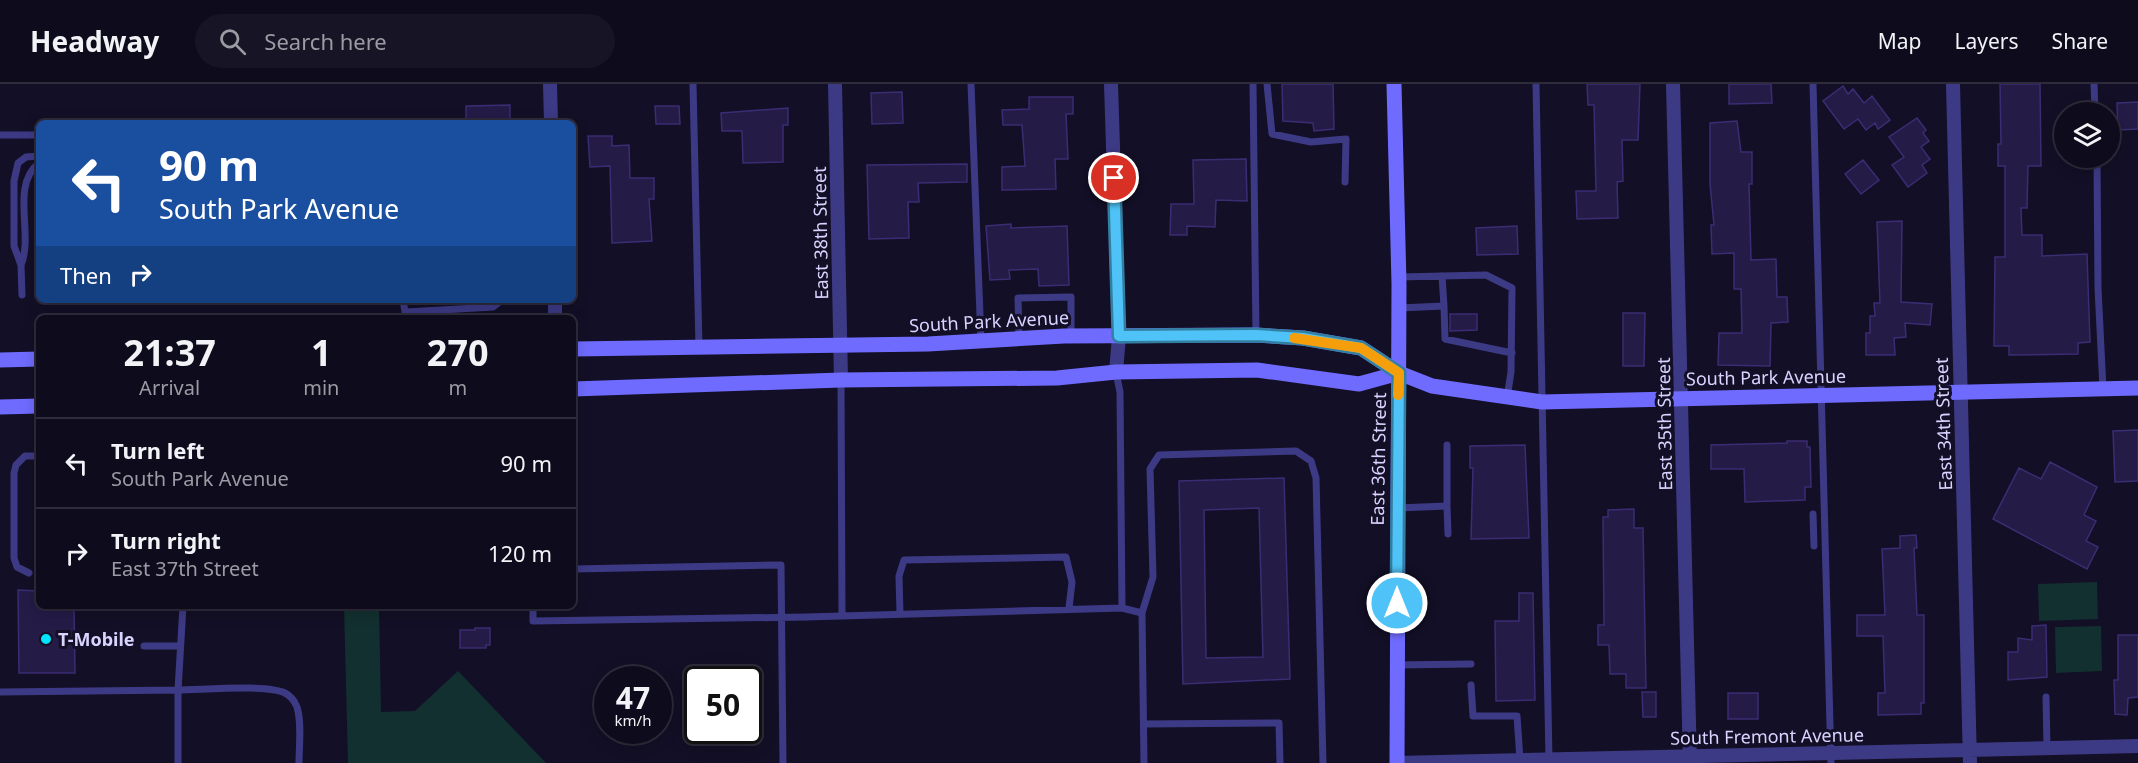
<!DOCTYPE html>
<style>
:root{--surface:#0e0b1c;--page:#171425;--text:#f1f3f6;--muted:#9b9ba3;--line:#2e2b3b}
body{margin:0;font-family:"Noto Sans",sans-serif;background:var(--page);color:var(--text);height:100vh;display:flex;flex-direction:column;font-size:22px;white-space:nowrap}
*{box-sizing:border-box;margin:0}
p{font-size:20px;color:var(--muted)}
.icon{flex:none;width:33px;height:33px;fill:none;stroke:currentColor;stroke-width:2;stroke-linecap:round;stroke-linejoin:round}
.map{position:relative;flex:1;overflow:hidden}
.drawer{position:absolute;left:36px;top:231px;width:540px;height:294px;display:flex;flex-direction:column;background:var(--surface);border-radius:9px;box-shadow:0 3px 15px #0003,0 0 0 2px var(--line)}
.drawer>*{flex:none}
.guide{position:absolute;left:36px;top:36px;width:540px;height:183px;border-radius:9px;box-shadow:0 3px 15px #0003,0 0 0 2px var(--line);background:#1a4fa0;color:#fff;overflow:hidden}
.tools{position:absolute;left:2054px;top:18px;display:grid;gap:12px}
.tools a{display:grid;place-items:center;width:66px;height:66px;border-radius:50%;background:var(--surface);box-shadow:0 3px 15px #0003,0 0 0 2px var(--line);font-size:30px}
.speed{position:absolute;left:594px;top:582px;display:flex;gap:12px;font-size:30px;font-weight:700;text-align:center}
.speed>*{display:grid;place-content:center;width:78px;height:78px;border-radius:50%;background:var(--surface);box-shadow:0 3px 15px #0003,0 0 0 2px var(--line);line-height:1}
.speed small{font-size:15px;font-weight:400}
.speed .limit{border:3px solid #111;border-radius:9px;background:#fff;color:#111}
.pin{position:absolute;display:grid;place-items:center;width:51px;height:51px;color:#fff;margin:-26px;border:3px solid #fff;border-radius:50%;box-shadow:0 2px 6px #0007}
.me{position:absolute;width:66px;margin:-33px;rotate:0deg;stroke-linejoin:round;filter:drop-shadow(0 0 4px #0008)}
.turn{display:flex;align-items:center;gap:21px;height:126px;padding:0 24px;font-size:27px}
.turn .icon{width:78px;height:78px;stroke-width:2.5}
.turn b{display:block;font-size:42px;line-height:51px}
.then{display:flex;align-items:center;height:57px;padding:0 24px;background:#0003;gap:12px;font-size:22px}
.eta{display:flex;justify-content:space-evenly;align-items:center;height:102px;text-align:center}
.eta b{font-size:36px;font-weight:700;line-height:42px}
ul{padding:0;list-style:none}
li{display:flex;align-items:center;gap:18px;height:90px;padding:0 24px;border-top:2px solid var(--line)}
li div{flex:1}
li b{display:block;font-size:22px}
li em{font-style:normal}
header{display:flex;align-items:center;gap:36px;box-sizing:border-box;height:84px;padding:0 30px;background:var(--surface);border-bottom:2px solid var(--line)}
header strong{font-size:28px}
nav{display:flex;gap:33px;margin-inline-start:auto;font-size:21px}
.search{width:420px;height:54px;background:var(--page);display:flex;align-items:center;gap:15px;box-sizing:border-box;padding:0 21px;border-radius:33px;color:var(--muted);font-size:22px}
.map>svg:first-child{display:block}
</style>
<header>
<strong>Headway</strong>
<div class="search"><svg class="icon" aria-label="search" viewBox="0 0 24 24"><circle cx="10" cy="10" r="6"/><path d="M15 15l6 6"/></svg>Search here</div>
<nav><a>Map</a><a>Layers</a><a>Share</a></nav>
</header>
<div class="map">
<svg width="2138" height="679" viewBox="0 0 2138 679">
<rect width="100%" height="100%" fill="#130f26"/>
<path fill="#12302f" d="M2097,498l1,37 -59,2 -1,-37z
M344,522h35l2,106 34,-1 43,-40 88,92h-198z
M2101,542l1,45 -46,2 -1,-46z"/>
<path fill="#241b47" stroke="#3b2d73" stroke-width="1.5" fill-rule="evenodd" d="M1282,0h51l1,45 -20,2 -1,-8 -30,-2z
M1587,0h53l-2,56h-16l1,41 -6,1 1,36 -41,1 -1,-28h20l-2,-86h-6z
M1729,0h42l1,19 -43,1z
M2000,0h40l1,82h-13l-1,42h-6l1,27h20v21l45,-2 3,88 -12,1v11l-69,1v-9h-15l1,-89h10v-91h-7v-22h3z
M1843,2l5,8 5,-5 11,14 8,-7 18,24 -12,9 -3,-6 -9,7 -8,-11 -14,10 -21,-28z
M902,8l1,31 -31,1 -1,-31z
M1029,13h44v17h-7l2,45h-13l1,30 -54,1v-23l23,-1 -3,-41h-19l-1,-15 27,-1z
M2138,18v27l-20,1 -1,-27z
M510,21v18h-44v-17z
M655,22h24l1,18h-24z
M788,24v17h-5v37l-40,1 -1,-32h-20l-1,-18z
M1917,34l9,12 -3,3 6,8 -8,6 9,12 -8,6 5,8 -19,14 -16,-22 12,-8 -15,-20z
M1737,37l4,31h11v32h-3l2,76 25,-1 1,38h10l1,25 -17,1 -1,43 -52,-1 1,-32h23l-1,-44h-7v-36l-22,1 -1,-29h3l-4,-41v-61z
M588,52h24v10l17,-1 1,33h24v21h-5l3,42 -40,2 -2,-77 -20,1z
M1246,75l1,42 -31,-1 -1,27 -28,-1v9h-17l1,-31h23l-1,-44z
M1863,76l16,20 -18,14 -16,-20z
M967,80v18l-49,1 1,19h-11l1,36 -40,1 -2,-74z
M1902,137l-1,81 31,2 -2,21 -25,-2 1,14 -12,1 1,17h-29v-22h4v-17h5l-1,-13h6l-3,-81z
M1011,140v4l56,-2 2,59 -30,1 -1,-17 -29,1 1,9 -20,1 -4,-54z
M1517,142l1,28 -41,1 -1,-27z
M1623,229h22l-1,53h-21z
M1450,230h27v16l-27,1z
M2138,346v51l-23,1 -2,-51z
M1787,357h20v6h3l1,40h-6v13l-60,2 -1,-33h-33v-24l76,-2z
M1525,361l4,93 -58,1 2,-71h-3v-22z
M2050,378l47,25 -13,28 12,6 -10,20 12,6 -11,22 -94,-50 26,-51 22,11z
M1284,394l6,201 -107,5 -4,-203zM1259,424l4,149 -57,1 -2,-148z
M1634,425v19h9l3,160h-20v-14h-16l-1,-29h-11v-20h6l-1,-108h5v-7z
M1916,451l1,13h-3l3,67h7v88h-3v11l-43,1v-22h7l-2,-57h-26v-21h28l-3,-66 18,-1v-12z
M18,506l21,1v15h35l1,67h-56z
M1519,509h14l2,107 -39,1 -1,-80h24z
M2046,541l1,52 -39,3v-28h10v-14l14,2v-14z
M475,544h15v17h-4v3h-26v-18h15z
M2118,551h20v62l-10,1 -1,17 -12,-1 -1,-34h4z
M1642,608h14v25h-13z
M1728,609h30v26h-30z"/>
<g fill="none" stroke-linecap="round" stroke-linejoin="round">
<path stroke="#3d3a85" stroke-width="7" d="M693,0l6,264
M971,0l10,257
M1253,0l3,251
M1267,0l5,50 39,8 35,-3 -1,43
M1536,0l13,676
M1813,0l18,679
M2094,0l1,28
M0,51h39
M2097,74l1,130 5,101
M21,181c13,-31 -11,-79 18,-102
M1399,193l87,-2 26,13 -1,84 -4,26
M22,211l-1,-30 -7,-19v-65l4,-18 8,-6 13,-1
M403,216l3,18
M1444,222l1,33 67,14
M1399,224l45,-2 -2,-30
M406,228l87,-5 9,-7
M1019,254l-1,-40 53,-1v39
M841,296l1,236
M1447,422l1,28
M1397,424l50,-2v-61
M1813,430l1,32
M573,485l208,-4 2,198
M29,489l-12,-6 -3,-9v-85l2,-8 9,-9h14
M533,522v15l273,-4 316,-9 -2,-216 -4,-20
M1122,524l20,5
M900,530l-1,-38 5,-16 162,-3 6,25 -3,26
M144,562h36
M1397,581l74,-1
M1471,601l2,31h44l3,44
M0,608l178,-2 5,-84
M2046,613l1,51
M1144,640l135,-1 1,40
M178,679v-73c23,0 89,-6 107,3 6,3 10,9 12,14 5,16 2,39 2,56
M1144,679l-2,-150 11,-36 -3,-108 9,-14 137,-4 15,10 5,17 7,285"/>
<path stroke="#3d3a85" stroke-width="14" d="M550,0l1,39
M835,0l6,296
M1111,0l8,252 -3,36
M1673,0l17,679
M1953,0l17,679
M555,234v-18
M1397,679l741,-17"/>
<path stroke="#6f6bff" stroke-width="15" d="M1394,0l5,200 -2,479
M573,265l355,-5 136,-8 192,-1 47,3 58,10 38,25 33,13 110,16 596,-14
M0,276l39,-1
M573,305l268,-9 216,-2 59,-6 141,-2 102,14 40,-11
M0,323l39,-1"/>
</g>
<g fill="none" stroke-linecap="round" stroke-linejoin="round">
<g stroke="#337fa1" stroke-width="15">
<path id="route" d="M1114,94l5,158 137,-1 47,3 58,10 38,25 -2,230"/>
</g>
<use href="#route" stroke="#4fc3f7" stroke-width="10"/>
<path stroke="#f59e0b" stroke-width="10" d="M1294,254l67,10 38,25 -1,22"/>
</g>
<circle fill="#00e5ff" stroke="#130f26" stroke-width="2" cx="46" cy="555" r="6"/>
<g text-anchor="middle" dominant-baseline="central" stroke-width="6" stroke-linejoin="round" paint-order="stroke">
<g font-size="18" fill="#d9d4ff" stroke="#130f26">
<text transform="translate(820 149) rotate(-91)">East 38th Street</text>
<text transform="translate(989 237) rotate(-3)">South Park Avenue</text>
<text transform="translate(1766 293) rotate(-1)">South Park Avenue</text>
<text transform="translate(1664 340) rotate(-91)">East 35th Street</text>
<text transform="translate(1943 340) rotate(-92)">East 34th Street</text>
<text transform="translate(1378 375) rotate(-89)">East 36th Street</text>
<text transform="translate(1767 652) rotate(-1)">South Fremont Avenue</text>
</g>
<g font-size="18" font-weight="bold" fill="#d9d4ff" stroke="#130f26" text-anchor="start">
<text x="58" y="555">T-Mobile</text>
</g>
</g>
</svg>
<div class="tools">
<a><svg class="icon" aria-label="layers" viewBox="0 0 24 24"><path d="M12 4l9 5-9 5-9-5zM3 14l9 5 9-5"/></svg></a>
</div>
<div class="speed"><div>47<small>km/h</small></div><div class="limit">50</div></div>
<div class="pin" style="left:1114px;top:94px;background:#d93025"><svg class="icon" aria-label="arrive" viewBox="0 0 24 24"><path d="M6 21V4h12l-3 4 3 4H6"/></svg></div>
<svg class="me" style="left:1397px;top:519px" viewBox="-20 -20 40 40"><circle r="17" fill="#4fc3f7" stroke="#fff" stroke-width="3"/><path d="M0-11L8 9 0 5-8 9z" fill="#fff"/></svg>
<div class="guide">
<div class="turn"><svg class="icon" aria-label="left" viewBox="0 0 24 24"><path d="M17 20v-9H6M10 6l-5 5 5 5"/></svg><div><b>90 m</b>South Park Avenue</div></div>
<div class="then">Then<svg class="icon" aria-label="right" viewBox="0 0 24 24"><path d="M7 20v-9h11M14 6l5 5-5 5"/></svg></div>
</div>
<section class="drawer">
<div class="eta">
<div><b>21:37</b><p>Arrival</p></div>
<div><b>1</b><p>min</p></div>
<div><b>270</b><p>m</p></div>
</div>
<ul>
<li><svg class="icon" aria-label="left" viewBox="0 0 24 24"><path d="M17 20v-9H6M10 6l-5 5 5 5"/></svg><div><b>Turn left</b><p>South Park Avenue</p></div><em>90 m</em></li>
<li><svg class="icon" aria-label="right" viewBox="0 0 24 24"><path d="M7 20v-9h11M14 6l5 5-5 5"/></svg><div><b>Turn right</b><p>East 37th Street</p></div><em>120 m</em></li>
</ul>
</section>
</div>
